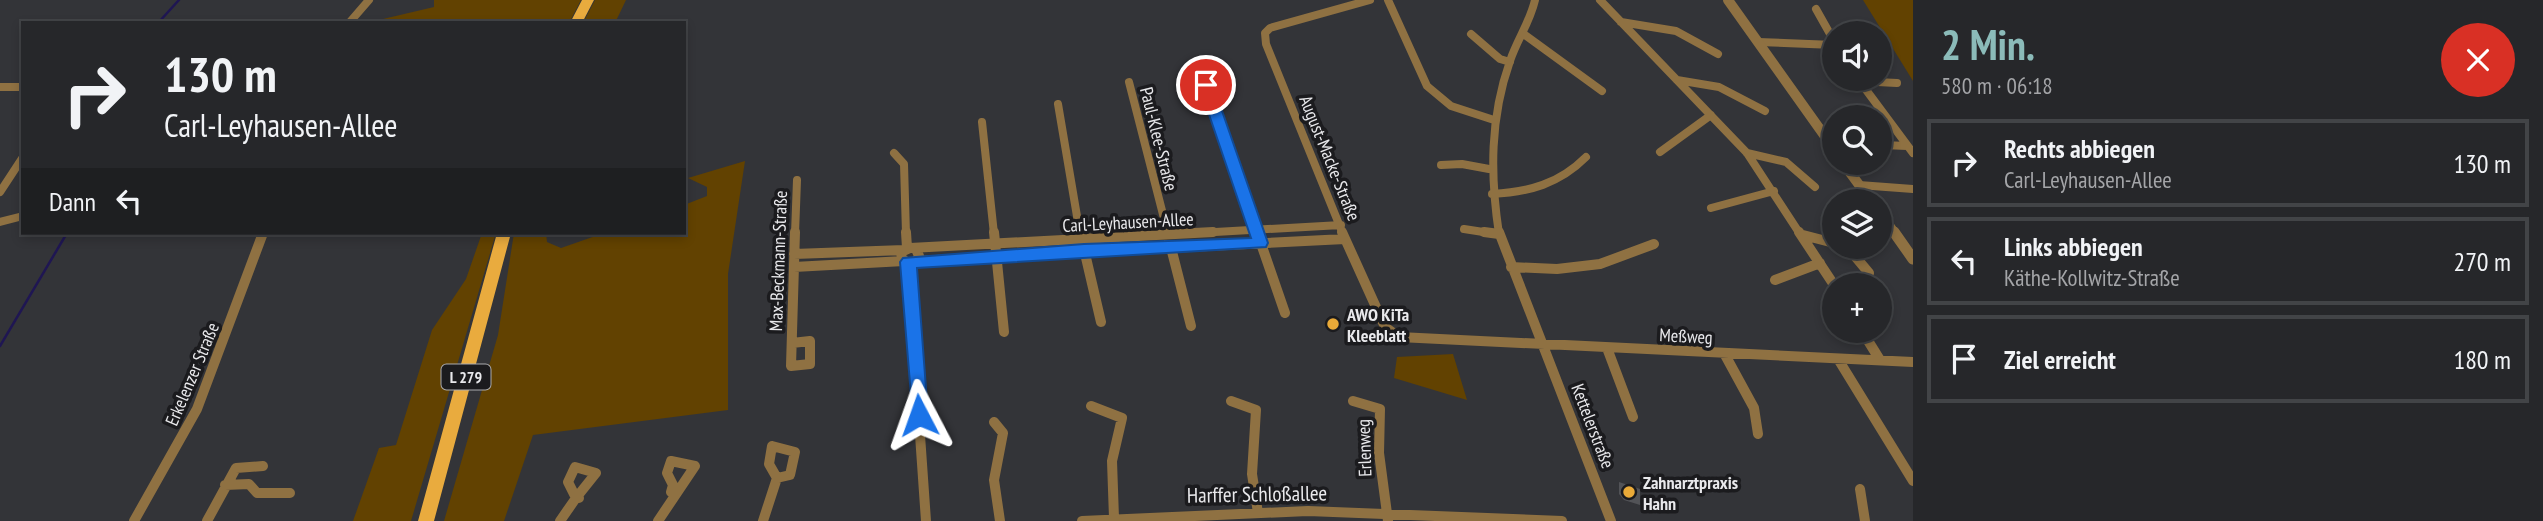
<!DOCTYPE html>
<html lang="de">
<meta charset="utf-8">
<style>
:root{--surface:#26272a;--page:#2e2f32;--text:#f1f3f6;--muted:#a4a5a8;--line:#424447;--accent:#8bbbb9}
body{margin:0;font-family:"PT Sans Narrow",sans-serif;background:var(--page);color:var(--text);height:100vh;display:flex;flex-direction:column;font-size:26px;white-space:nowrap}
*{box-sizing:border-box;margin:0}
p{font-size:23px;color:var(--muted)}
.icon{flex:none;width:38px;height:38px;fill:none;stroke:currentColor;stroke-width:2;stroke-linecap:round;stroke-linejoin:round}
.map{position:relative;flex:1;overflow:hidden}
.side{display:flex;flex-direction:column;background:var(--surface);width:630px}
.side>*{flex:none}
.hud{position:absolute;left:21px;top:21px;width:665px;height:214px;border-radius:0px;box-shadow:0 4px 10px #0003,0 0 0 2px var(--line);background:#26272a;color:var(--text);overflow:hidden}
.fabs{position:absolute;left:1822px;top:21px;display:grid;gap:14px}
.fabs a{display:grid;place-items:center;width:70px;height:70px;border-radius:50%;background:var(--surface);box-shadow:0 4px 10px #0003,0 0 0 2px var(--line);font-size:35px}
.pin{position:absolute;display:grid;place-items:center;width:60px;height:60px;color:#fff;margin:-30px;border:4px solid #fff;border-radius:50%;box-shadow:0 2px 7px #0007}
.me{position:absolute;width:77px;margin:-38px;rotate:356deg;stroke-linejoin:round;filter:drop-shadow(0 0 5px #0008)}
.turn{display:flex;align-items:center;gap:24px;height:147px;padding:0 28px;font-size:32px}
.turn .icon{width:91px;height:91px;stroke-width:2.5}
.turn b{display:block;font-size:49px;line-height:60px}
.then{display:flex;align-items:center;height:66px;padding:0 28px;background:#0003;gap:14px;font-size:26px}
.round{display:grid;place-items:center;flex:none;width:74px;height:74px;border-radius:37px;background:var(--page)}
.summary{display:flex;align-items:center;justify-content:space-between;height:119px;padding:0 28px}
h1{font-size:42px;font-weight:800;line-height:52px;color:var(--accent)}
ul{padding:0;list-style:none}
li{display:flex;align-items:center;gap:21px;height:88px;margin:0 14px 10px;padding:0 14px;border:4px solid var(--line);border-radius:0px}
li div{flex:1}
li b{display:block;font-size:26px}
li em{font-style:normal}
main{display:flex;flex:1;min-height:0}
.map>svg:first-child{display:block}
</style>
<main>
<div class="map">
<svg width="1913" height="521" viewBox="0 0 1913 521">
<rect width="100%" height="100%" fill="#333438"/>
<path fill="#624201" d="M434,0h147l-12,23h-203l68,-16z
M595,0h31l-11,23h-32z
M1863,0h50v81z
M745,161l-17,113v136l-195,25 -29,86h-60l54,-186 16,-102h32l1,9 14,6 43,-15h80v-28l23,-9v-9l-19,-9z
M482,233h14l-85,288h-58l26,-73 17,-3 36,-115 34,-51z
M1453,354l14,46 -73,-22 3,-21z"/>
<g fill="none" stroke-linecap="round" stroke-linejoin="round">
<path stroke="#1f1653" stroke-width="2.5" d="M158,23l21,-23
M0,346l67,-113"/>
</g>
<path fill="#525357" d="M1619,482l21,7v16l-16,-5 -5,-6z"/>
<g fill="none" stroke-linecap="round" stroke-linejoin="round">
<path stroke="#8f7142" stroke-width="8" d="M1388,0l39,86 24,20 43,14
M1600,0l147,153 53,81
M1816,9l18,32
M1621,22l55,9 42,23
M349,23l20,-23
M1471,34l29,25 10,3
M1525,35l77,56
M1758,42l76,3
M1199,66l58,168
M1858,79l55,74
M1677,80l42,7 46,24
M1837,80l60,3
M1129,82l39,152
M0,87h23
M1058,104l22,130
M982,122l12,112
M1883,145l24,1
M1660,152l51,-37
M894,153l10,11 2,70
M1747,153l39,9 29,25
M1441,165l21,-1 27,5
M1859,185l54,4
M0,192l23,-35
M1492,194c37,-2 67,-10 94,-37
M1711,208l63,-17
M0,222l23,-6
M1464,229l32,5
M795,234l2,-54
M1180,234l161,-9
M1343,234l-77,-190 -1,-11 5,-5 100,-28
M1499,234c-9,-60 -9,-116 11,-173 7,-21 20,-39 25,-61"/>
<path stroke="#8f7142" stroke-width="10" d="M906,232l1,16
M994,232l10,100
M1080,232l21,90
M1167,232l24,94
M1257,232l28,81
M1342,232l43,95 14,10 514,25
M1484,232l15,2
M1499,232l112,289
M1799,232l35,53
M1803,235l31,8
M1840,247l14,8 15,18
M916,249l3,7 -3,5 -8,2 -6,-4 -1,-7 9,-4 303,-16
M794,254l110,-4
M916,261l429,-22
M908,263l18,258
M794,267l110,-6
M1511,267l46,2 43,-5 54,-20
M1775,280l45,-17
M1862,331l18,29
M792,343l18,-2v23l-19,2 4,-134
M1607,348l26,69
M1724,353l30,55 4,26
M1838,359l75,122
M1231,401l25,9 -4,64 6,39
M1353,401l27,8 -1,44 9,68
M1091,406l31,12 -10,43 2,57
M994,422l9,11 -9,47 6,41
M772,446l23,6 -5,23 -13,3 -8,-14z
M575,467l21,6 -20,25 -8,-16z
M225,485l24,-1 8,9h33
M1860,489l5,32
M576,498h3
M134,521l63,-112 66,-176
M207,521l29,-53 27,-2
M560,521l16,-23
M658,521l37,-55 -24,-5 -4,12 6,12 -2,7h4
M763,521l14,-43
M1082,521l226,-10 254,10"/>
<path stroke="#8f7142" stroke-width="10" d="M1728,0l106,149
M1843,163l28,38
M1880,213l15,21"/>
<path stroke="#8f7142" stroke-width="11" d="M1894,232l19,27"/>
<path fill="#e9ab3e" fill-rule="evenodd" d="M582,0h12l-12,23h-12z
M497,233h14l-77,288h-16z"/>
</g>
<path fill="#1a73e8" stroke="#114b97" stroke-width="2" d="M1206,81l7,4 55,158 -2,4 -349,21 11,147 -3,5h-12l-13,-158 3,-4 181,-14 167,-6 -52,-153z"/>
<g fill="#eaaa38" stroke="#1b1b1e" stroke-width="2.5">
<circle cx="1333" cy="324" r="7"/>
<circle cx="1629" cy="492" r="7"/>
</g>
<g text-anchor="middle" dominant-baseline="central" stroke-width="7" stroke-linejoin="round" paint-order="stroke">
<rect fill="#1b1b1e" stroke="#ababae" stroke-width="2" x="441.5" y="364.5" width="49" height="25" rx="5"/>
<g font-size="16" font-weight="bold" fill="#e9e9ec">
<text x="466" y="377">L 279</text>
</g>
<g font-size="18" fill="#e9e9ec" stroke="#1b1b1e">
<text transform="translate(1159 139) rotate(76)">Paul-Klee-Straße</text>
<text transform="translate(1330 158) rotate(68)">August-Macke-Straße</text>
<text transform="translate(1128 222) rotate(-3)">Carl-Leyhausen-Allee</text>
<text transform="translate(778 261) rotate(-88)">Max-Beckmann-Straße</text>
<text transform="translate(1686 336) rotate(3)">Meßweg</text>
<text transform="translate(192 374) rotate(-67)">Erkelenzer Straße</text>
<text transform="translate(1593 426) rotate(69)">Kettelerstraße</text>
<text transform="translate(1364 448) rotate(-92)">Erlenweg</text>
</g>
<g font-size="18" font-weight="bold" fill="#e9e9ec" stroke="#1b1b1e" text-anchor="start">
<text x="1347" y="314">AWO KiTa<tspan x="1347" dy="21">Kleeblatt</tspan></text>
<text x="1643" y="482">Zahnarztpraxis<tspan x="1643" dy="21">Hahn</tspan></text>
</g>
<g font-size="21" fill="#e9e9ec" stroke="#1b1b1e">
<text transform="translate(1257 494) rotate(-1)">Harffer Schloßallee</text>
</g>
</g>
</svg>
<div class="fabs">
<a><svg class="icon" aria-label="sound" viewBox="0 0 24 24"><path d="M4 9h4l5-4v14l-5-4H4zM17 9q2 3 0 6"/></svg></a>
<a><svg class="icon" aria-label="search" viewBox="0 0 24 24"><circle cx="10" cy="10" r="6"/><path d="M15 15l6 6"/></svg></a>
<a><svg class="icon" aria-label="layers" viewBox="0 0 24 24"><path d="M12 4l9 5-9 5-9-5zM3 14l9 5 9-5"/></svg></a>
<a>+</a>
</div>
<div class="pin" style="left:1206px;top:85px;background:#d93025"><svg class="icon" aria-label="arrive" viewBox="0 0 24 24"><path d="M6 21V4h12l-3 4 3 4H6"/></svg></div>
<svg class="me" style="left:919px;top:415px" viewBox="-20 -20 40 40"><path d="M0-17L14 15 0 8-14 15z" fill="#1a73e8" stroke="#fff" stroke-width="4"/></svg>
<div class="hud">
<div class="turn"><svg class="icon" aria-label="right" viewBox="0 0 24 24"><path d="M7 20v-9h11M14 6l5 5-5 5"/></svg><div><b>130 m</b>Carl-Leyhausen-Allee</div></div>
<div class="then">Dann<svg class="icon" aria-label="left" viewBox="0 0 24 24"><path d="M17 20v-9H6M10 6l-5 5 5 5"/></svg></div>
</div>
</div>
<section class="side">
<div class="summary"><div><h1>2 Min.</h1><p>580 m · 06:18</p></div><a class="round" style="background:#d93025;color:#fff"><svg class="icon" aria-label="close" viewBox="0 0 24 24"><path d="M6 6l12 12M18 6L6 18"/></svg></a></div>
<ul>
<li><svg class="icon" aria-label="right" viewBox="0 0 24 24"><path d="M7 20v-9h11M14 6l5 5-5 5"/></svg><div><b>Rechts abbiegen</b><p>Carl-Leyhausen-Allee</p></div><em>130 m</em></li>
<li><svg class="icon" aria-label="left" viewBox="0 0 24 24"><path d="M17 20v-9H6M10 6l-5 5 5 5"/></svg><div><b>Links abbiegen</b><p>Käthe-Kollwitz-Straße</p></div><em>270 m</em></li>
<li><svg class="icon" aria-label="arrive" viewBox="0 0 24 24"><path d="M6 21V4h12l-3 4 3 4H6"/></svg><div><b>Ziel erreicht</b></div><em>180 m</em></li>
</ul>
</section>
</main>
